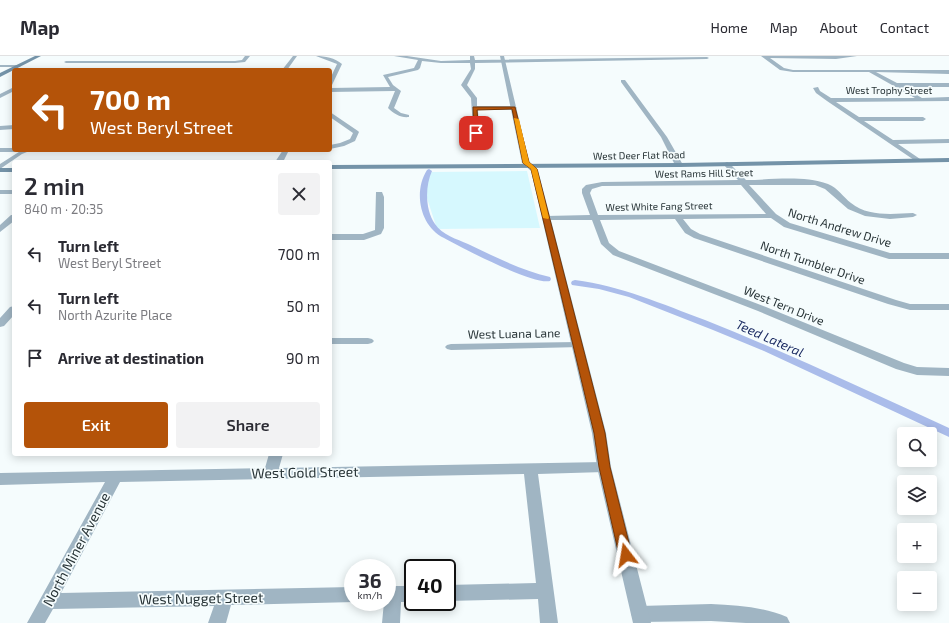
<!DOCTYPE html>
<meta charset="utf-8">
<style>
:root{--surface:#fff;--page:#f2f2f3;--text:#2b2b33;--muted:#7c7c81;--line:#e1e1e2;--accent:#b45309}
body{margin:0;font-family:"Exo 2",sans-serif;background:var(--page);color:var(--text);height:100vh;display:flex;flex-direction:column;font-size:15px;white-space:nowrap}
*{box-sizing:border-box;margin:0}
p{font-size:13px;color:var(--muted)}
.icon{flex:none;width:22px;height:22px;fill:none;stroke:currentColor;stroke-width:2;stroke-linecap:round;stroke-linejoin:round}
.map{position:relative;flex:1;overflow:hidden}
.panel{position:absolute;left:12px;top:104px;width:320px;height:296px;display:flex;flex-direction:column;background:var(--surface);border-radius:4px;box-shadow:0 2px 10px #0003}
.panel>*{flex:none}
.top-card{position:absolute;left:12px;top:12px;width:320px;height:84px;border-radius:4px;box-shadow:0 2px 10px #0003;background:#b45309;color:#fff;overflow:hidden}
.tools{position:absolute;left:897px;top:371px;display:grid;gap:8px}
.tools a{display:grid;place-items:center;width:40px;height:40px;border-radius:4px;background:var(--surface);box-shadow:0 2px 10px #0003;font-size:20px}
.speed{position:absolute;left:344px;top:503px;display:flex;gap:8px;font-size:20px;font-weight:700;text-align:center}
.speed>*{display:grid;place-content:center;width:52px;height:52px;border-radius:50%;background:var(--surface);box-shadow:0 2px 10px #0003;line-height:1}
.speed small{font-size:10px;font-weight:400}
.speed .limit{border:2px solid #111;border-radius:6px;background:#fff;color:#111}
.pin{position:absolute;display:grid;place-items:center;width:34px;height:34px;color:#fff;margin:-17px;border-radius:8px;box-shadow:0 2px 6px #0006}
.me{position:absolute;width:44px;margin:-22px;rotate:346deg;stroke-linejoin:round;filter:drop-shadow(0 0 3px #0008)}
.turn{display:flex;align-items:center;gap:14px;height:84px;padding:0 12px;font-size:18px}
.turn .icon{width:52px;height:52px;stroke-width:2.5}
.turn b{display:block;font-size:28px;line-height:34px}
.round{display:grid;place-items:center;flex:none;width:42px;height:42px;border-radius:4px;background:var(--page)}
.head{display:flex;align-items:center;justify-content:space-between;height:68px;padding:0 12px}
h1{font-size:24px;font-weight:600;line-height:30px}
.action{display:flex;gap:8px;margin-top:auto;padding:8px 12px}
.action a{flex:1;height:46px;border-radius:4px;background:var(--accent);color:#fff;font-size:16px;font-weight:600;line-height:46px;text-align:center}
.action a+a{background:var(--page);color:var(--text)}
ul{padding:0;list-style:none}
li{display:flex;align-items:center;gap:12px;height:52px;padding:0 12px}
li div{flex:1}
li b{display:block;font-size:15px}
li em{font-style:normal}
header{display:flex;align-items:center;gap:24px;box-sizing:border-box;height:56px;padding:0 20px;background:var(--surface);border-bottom:1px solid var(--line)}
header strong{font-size:19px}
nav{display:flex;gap:22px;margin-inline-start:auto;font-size:14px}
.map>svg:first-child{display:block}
</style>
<header>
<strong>Map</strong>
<nav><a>Home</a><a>Map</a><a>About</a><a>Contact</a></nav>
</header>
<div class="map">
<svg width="949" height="567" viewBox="0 0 949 567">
<rect width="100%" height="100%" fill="#f5fcfd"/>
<path fill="#d6f8fe" d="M527,115l13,57 -103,1 -11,-34 -1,-17 7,-6z"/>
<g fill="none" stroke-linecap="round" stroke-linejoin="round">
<path fill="#aabcea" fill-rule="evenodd" d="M429,113l3,2c-7,15 -7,39 3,53 7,11 22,15 33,20 27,13 53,26 82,33l1,2 -1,2c-17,4 -88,-33 -106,-43 -24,-12 -31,-46 -17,-68z
M575,224c46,6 87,24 130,40 83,33 163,71 244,108v9l-185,-86 -51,-21 -84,-33 -30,-8 -27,-4 -1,-2 1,-2z"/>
<path fill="#a0b5c3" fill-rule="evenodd" d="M245,0h5l-5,6 -10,1h-169l-2,-1 2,-1h169l7,-1z
M293,0h4l-10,14h-5z
M316,0c9,0 19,2 26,8l-10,21 -2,1v-7l7,-15z
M394,0h13l34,5 29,-1v-4h4l1,4 232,-3 2,1 -2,1 -232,4v6l-8,16 10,13v8h37l3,2 -3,2h-36l2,35 -3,2 -3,-2 -3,-47 -10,-13 10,-16 -1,-6h-29l-19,-2 -2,7 -2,2 -30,7 5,8 8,6 -7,17 7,5 8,2v2c-8,1 -15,-3 -21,-9l7,-17h-1l-64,1v-4l60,-1 -7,-12 31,-7 4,-8z
M761,0h96l-21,3 -66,-1 14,10 9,2h156v4l-73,-2 21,11h52v4h-46l19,11 27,-1v4l-113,1 23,15h64l3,2 -3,2h-59l29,19 56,-1v4l-51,1 25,17 -6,1 -90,-61 -11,-8 -3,-5 5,-1 2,4 11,7h84l-46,-26h-76l-13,-2z
M0,9h19l2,1 -2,1h-19z
M621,24h4l42,57 16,28 -1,2h-6l-15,-30 -40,-55z
M14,31v4l-14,7v-4z
M330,56l28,19 1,1 -4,9 -11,5 -14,3v-4l10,-2 10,-4 3,-6 -23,-16z
M14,69v4l-14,1v-4z
M0,92h14v2h3l-3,2h-14z
M22,94h10l-10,4 -22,15v-5z
M283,94h6l-6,12h-8z
M727,106l2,1 17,17c26,0 56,-5 82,4 10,4 15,13 23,19 17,14 42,11 62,10l4,2 -4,2 -23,2 -25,-3 -17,-7 -23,-20 -10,-4h-66l27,29 14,9 100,30h59v6h-60l-105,-32 -13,-9 -88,1 8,10 9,5 196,66 14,4h39v6h-39l-22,-6 -194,-66 -9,-5 -10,-14 -75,1 9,23 10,8 147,56 138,56 13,4 32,1v8l-32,-1 -21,-6 -138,-58 -145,-56 -12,-11 -9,-24h-46l-4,-2 4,-2 44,-1 -8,-22v-4l4,-4 16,-3 136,-2 -15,-16zM741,129l25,29 -168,1 -8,-22 2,-4 10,-3z
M0,134h14v4h-14z
M376,136h6l2,5v31l-3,6 -17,6h-34v-6h33l12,-4z
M11,159h3v6l-14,11v-7z
M14,250v9l-10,11 -4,1v-9l10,-11z
M330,282h38l4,1 2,2 -2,2 -4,1h-38z
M577,286l4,1 2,2 -2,2 -130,3 -4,-1 -2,-2 2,-2 4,-1z
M269,398h14l-4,14 325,-6 5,1 2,4 -2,4 -5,1 -66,2 20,149h-18l-2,-24 -91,2v-16l89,-2 -12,-109 -404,8 -59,111 292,-6v15h2l-124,3 -5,18h-18l6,-17 -161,3 -8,14h-18l78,-141 -105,3v-12l265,-5z
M387,530h26v16h-12l-1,21h-18l2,-21h3z
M711,548c26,1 52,3 76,13l3,6h-44l-35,-2 -71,1 -6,-2 -3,-6 3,-6 6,-2z"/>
<path fill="#a0b5c3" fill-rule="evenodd" d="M500,0h4l25,106 9,8 68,263 5,34 40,156h-18l-36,-156 -5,-34 -61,-262 -9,-8z"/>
<path fill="#7493a8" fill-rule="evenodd" d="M35,0h6l-41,21v-4z
M949,102v4l-270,5 -349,2v-4l349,-2z
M0,112h14v4h-14z"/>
</g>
<path fill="#b45309" stroke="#753606" d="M473,51h42l14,55 8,7 68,264 5,34 22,88 -2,4 -4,2 -5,-2 -2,-4 -20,-88 -5,-34 -63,-264 -8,-6 -11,-54 -35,1 2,23 -3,1 -2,-1z"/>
<path fill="#f59e0b" d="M514,62l5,1 10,43 8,7 12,49 -1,1 -5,-1 -12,-49 -8,-6z"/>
<g text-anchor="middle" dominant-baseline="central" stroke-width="3.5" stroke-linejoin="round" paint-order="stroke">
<g font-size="10" fill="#283437" stroke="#f5fcfd">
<text x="889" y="34">West Trophy Street</text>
<text transform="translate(639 99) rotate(-1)">West Deer Flat Road</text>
<text transform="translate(704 117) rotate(-1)">West Rams Hill Street</text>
<text transform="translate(659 150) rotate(-1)">West White Fang Street</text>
</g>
<g font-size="12" fill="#283437" stroke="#f5fcfd">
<text transform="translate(840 171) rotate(17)">North Andrew Drive</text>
<text transform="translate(813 206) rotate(19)">North Tumbler Drive</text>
<text transform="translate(784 249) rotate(22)">West Tern Drive</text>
<text transform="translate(514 277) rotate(-1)">West Luana Lane</text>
</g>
<g font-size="13" font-style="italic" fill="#1d2d64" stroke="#f5fcfd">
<text transform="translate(770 282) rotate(24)">Teed Lateral</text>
</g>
<g font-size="14" fill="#283437" stroke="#f5fcfd">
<text transform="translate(305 416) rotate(-1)">West Gold Street</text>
<text transform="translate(76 493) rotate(-62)">North Miner Avenue</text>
<text transform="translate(201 542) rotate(-1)">West Nugget Street</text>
</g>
</g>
</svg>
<div class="tools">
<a><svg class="icon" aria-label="search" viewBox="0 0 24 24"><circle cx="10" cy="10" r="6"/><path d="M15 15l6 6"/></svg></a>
<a><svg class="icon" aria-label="layers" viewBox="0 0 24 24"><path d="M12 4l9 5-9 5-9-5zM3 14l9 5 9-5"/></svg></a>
<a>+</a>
<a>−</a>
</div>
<div class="speed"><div>36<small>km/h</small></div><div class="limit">40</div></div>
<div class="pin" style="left:476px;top:77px;background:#d93025"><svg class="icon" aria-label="arrive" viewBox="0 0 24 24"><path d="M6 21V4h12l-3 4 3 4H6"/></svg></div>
<svg class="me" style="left:626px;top:499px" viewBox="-20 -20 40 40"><path d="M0-17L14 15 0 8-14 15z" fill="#b45309" stroke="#fff" stroke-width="4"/></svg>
<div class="top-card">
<div class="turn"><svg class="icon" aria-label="left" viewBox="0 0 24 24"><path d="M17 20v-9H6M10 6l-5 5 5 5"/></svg><div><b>700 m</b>West Beryl Street</div></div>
</div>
<section class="panel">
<div class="head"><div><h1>2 min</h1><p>840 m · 20:35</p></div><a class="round"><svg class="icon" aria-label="close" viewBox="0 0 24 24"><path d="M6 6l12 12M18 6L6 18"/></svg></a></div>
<ul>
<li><svg class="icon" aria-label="left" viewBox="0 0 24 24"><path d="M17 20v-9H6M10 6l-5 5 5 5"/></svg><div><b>Turn left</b><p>West Beryl Street</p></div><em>700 m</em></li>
<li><svg class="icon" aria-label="left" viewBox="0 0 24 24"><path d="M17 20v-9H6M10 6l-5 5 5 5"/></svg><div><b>Turn left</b><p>North Azurite Place</p></div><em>50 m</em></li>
<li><svg class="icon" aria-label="arrive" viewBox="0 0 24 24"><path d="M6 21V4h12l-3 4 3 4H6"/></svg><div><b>Arrive at destination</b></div><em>90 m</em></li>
</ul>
<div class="action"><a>Exit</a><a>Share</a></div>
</section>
</div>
